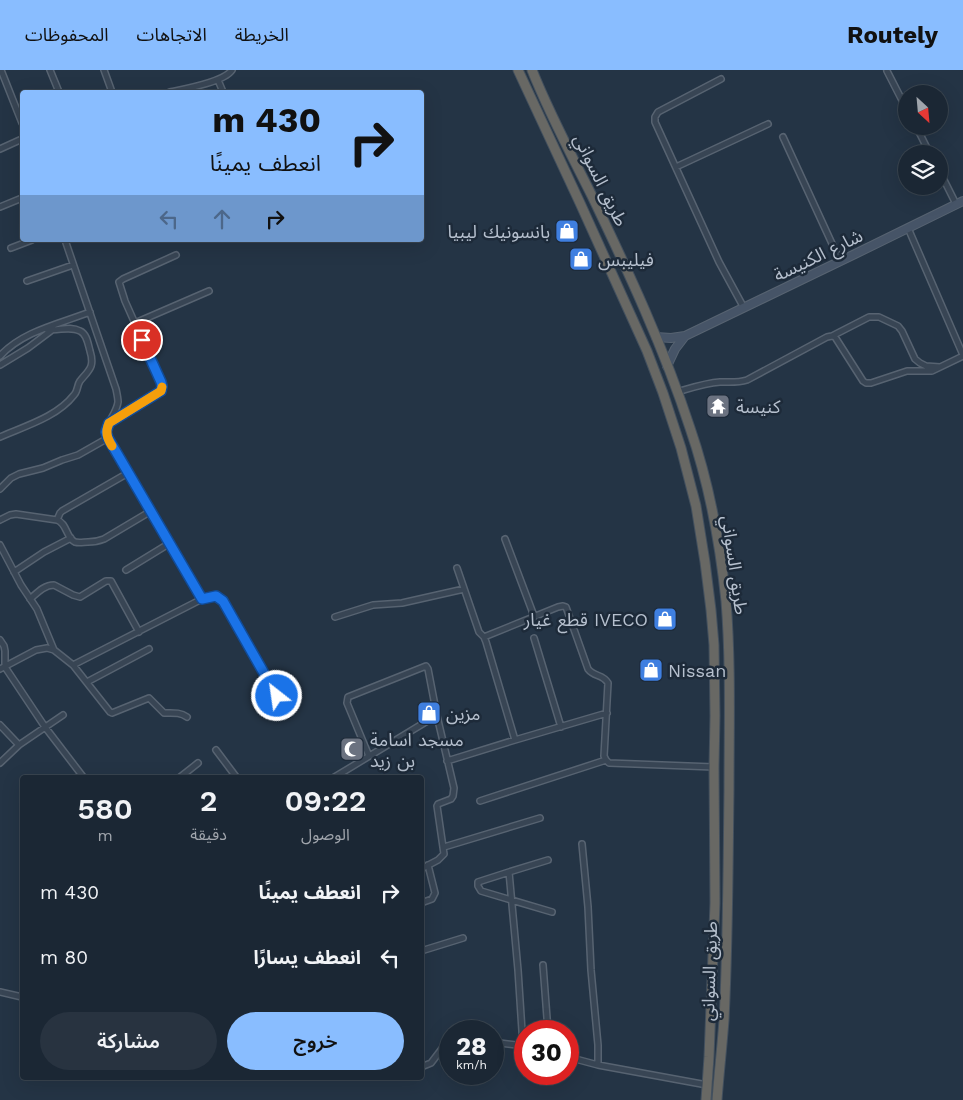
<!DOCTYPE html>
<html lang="ar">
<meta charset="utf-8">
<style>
:root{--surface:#1b2734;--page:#283340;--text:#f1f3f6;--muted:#a0a5ac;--line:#39444f;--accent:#89bdff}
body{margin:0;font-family:"Work Sans","Noto Sans Arabic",sans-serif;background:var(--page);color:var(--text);direction:rtl;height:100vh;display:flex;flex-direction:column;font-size:19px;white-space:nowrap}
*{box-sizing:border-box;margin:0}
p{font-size:16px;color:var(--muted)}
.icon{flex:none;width:28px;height:28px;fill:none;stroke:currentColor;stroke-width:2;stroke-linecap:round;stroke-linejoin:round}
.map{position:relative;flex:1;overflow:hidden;direction:ltr}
.side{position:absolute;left:20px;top:705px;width:404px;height:305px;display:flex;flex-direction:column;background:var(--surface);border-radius:5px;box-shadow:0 5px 20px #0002,0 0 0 1px var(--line);direction:rtl}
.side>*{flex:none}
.top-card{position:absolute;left:20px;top:20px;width:404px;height:152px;border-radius:5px;box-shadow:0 5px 20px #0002,0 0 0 1px var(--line);direction:rtl;background:#89bdff;color:#111;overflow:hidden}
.needle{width:32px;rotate:154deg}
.fabs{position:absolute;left:898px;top:15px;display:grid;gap:10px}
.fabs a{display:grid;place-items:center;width:50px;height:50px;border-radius:50%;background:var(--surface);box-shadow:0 5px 20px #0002,0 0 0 1px var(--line);font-size:25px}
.speed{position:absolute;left:439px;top:950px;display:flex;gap:10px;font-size:25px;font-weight:700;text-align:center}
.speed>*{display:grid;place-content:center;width:65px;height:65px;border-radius:50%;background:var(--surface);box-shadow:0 5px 20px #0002,0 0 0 1px var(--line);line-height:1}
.speed small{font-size:12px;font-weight:400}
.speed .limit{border:8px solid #d22;background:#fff;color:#111}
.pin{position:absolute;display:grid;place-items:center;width:42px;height:42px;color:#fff;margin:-21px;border:2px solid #fff;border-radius:50%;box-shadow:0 1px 5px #0007}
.me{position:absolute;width:55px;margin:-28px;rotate:330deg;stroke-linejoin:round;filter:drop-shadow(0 0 4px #0008)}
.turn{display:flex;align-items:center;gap:18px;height:105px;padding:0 20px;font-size:22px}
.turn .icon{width:65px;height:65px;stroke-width:2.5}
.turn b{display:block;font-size:35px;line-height:42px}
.lanes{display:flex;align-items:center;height:48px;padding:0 20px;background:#0003;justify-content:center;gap:25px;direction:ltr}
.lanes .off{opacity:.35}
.eta{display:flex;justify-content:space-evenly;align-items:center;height:85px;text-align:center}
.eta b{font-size:30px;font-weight:600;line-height:35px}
.button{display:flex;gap:10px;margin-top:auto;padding:10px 20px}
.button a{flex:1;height:58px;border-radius:30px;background:var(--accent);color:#111;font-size:20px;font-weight:600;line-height:58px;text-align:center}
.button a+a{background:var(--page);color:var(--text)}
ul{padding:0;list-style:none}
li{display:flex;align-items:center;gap:15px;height:65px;padding:0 20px}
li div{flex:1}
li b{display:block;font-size:19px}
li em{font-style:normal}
header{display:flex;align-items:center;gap:30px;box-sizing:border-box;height:70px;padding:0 25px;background:var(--accent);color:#111}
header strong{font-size:24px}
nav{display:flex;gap:28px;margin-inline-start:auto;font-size:18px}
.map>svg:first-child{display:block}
</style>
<header>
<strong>Routely</strong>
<nav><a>الخريطة</a><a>الاتجاهات</a><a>المحفوظات</a></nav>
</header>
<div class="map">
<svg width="963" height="1030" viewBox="0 0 963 1030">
<rect width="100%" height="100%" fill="#243445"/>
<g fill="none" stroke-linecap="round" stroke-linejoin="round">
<g stroke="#576371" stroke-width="8">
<path id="minor" d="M1,0l21,53
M50,0l9,22
M104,0l8,22
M887,1l19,37
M721,9l-63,33 -3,5v5l64,140 25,46
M218,10l5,12
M170,22c15,-3 54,-10 62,-22
M916,56l14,28
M783,67l57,124
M0,79l22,-10
M676,97l92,-43
M939,100l17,34
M0,137l22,-9
M908,158l55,127
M65,170l51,149c1,5 2,9 2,13 -2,14 -14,20 -10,36l94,161
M11,178l21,-8
M27,211l46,-16
M135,253l74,-32
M832,266l37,-19h10l19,9 4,5 13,28 5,4 6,3 14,1
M0,286c23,-25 59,-32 90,-44
M0,295l28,-17 24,-18
M677,322c14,-4 28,-9 43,-10 9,0 18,1 27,-2l80,-43 5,-1 3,1 28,44 3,2h5l36,-12h25l31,-15
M109,353l52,-32 1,-5 -1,-4 -36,-81 -6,-19 4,-3 53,-24
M0,367c25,-11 57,-20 74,-42 4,-4 3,-10 6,-14 9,-11 15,-14 10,-30 -2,-7 -3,-17 -10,-20 -11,-6 -23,1 -34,-2
M0,419l11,-11 8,-4 24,-6 19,-8 16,-5 30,-17
M0,450l10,-5 6,-1 41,6c10,3 9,18 18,22 4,1 9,0 13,0 6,0 11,-1 16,-3l47,-28
M57,450l3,-7 2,-2 66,-38
M505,469l29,77
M0,475l21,40 16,24 17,41
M457,498l22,64 5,5 2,5 29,98
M126,500l44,-27
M14,502l30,-20 27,-14
M30,529c7,-6 14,-14 24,-14l19,10 7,2 26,-16h5l28,51
M335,547l38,-12 29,-2 62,-14
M484,567l74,-30 5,-1 3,1 22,62c6,8 15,5 20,14l-4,73 2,4
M534,568l27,89
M0,570l4,6 1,5v16l40,60 39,51
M73,595l37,47 2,1 37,-15 15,15c9,0 16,-1 23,4
M0,599l36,-19 11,-2 7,2 19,15 129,-66 14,-3 7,5 54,95
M87,612l62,-33
M0,655l19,20
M216,680l21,28
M369,686l-22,-53 1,-6 78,-31 2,3 9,47 17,72 -1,8 -2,3 -13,5 -1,2 7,48 -6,6 -17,9
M447,691l68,-21 92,-27
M0,693l19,-18 44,-30
M179,708l19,-15
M333,708l91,-55 13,-7
M480,731l126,-41 3,3 105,4
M582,774l6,63 3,63 7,75v20
M444,777l96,-29
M509,802l-31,10v4l3,5 71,21
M421,833l11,-4 3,-6 -7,-28
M421,881l42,-13
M543,895l5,66
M0,922l22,5
M492,972l33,4
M523,976l-5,-76 -9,-98 39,-12
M568,987l30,8 109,20
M421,997l10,-4 16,-21 3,-1"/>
</g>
<g stroke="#576371" stroke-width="10">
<path id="secondary" d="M656,267l15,1 14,-2 170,-82 108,-53
M667,296l8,-17 10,-13"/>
</g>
<g stroke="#43505e" stroke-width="11">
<path id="trunk" d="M518,0l62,133 67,148 16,42 18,55 15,58 9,56 6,48 3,35 1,71 -1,51 1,136 -6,154 -3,43
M532,0c17,43 39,84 60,126 36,75 72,152 98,232 19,55 30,115 36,173 5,63 3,126 3,188 -1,77 -1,154 -5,231 -2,27 -5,53 -7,80"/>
</g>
<use href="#minor" stroke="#384554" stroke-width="5"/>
<use href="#secondary" stroke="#465467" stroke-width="8"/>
<use href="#trunk" stroke="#686864" stroke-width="9"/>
</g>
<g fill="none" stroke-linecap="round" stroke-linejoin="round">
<g stroke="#114b97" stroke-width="12">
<path id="route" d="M142,270l19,42 1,4 -1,5 -52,32 -3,9 2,6 94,161 14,-3 7,5 54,95"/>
</g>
<use href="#route" stroke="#1a73e8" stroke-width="9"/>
<path stroke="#f59e0b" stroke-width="9" d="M112,376c-5,-8 -7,-14 -3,-23l52,-32 1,-4"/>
</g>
<defs>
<g id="shop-square" transform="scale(1.25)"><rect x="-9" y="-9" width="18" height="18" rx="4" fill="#3f7fe0" stroke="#1d2a39"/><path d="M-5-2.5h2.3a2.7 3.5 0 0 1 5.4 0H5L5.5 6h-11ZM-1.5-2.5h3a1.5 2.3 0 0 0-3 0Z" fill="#fff"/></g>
<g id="temple-square" transform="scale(1.25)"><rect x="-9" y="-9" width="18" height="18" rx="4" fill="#6b7280" stroke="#1d2a39"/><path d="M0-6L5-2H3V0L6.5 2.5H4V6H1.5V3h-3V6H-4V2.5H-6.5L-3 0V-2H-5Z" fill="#fff"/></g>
<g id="mosque-square" transform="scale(1.25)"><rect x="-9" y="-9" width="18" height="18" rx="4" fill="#6b7280" stroke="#1d2a39"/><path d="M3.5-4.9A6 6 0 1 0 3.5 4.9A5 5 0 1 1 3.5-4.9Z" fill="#fff"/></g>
</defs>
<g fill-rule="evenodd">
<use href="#shop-square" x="567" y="161"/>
<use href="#shop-square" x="581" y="189"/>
<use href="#temple-square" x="718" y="336"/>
<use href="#shop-square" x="665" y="549"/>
<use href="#shop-square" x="651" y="600"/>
<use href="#shop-square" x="429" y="643"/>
<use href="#mosque-square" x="352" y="679"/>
</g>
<g text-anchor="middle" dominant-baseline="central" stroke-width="5" stroke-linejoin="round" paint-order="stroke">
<g font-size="18" fill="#b6c0ce" stroke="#1d2a39">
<text transform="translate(601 110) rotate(64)">طريق السواني</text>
<text transform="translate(818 185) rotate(-26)">شارع الكنيسة</text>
<text transform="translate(735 495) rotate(82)">طريق السواني</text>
<text transform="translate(709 901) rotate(-88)">طريق السواني</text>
</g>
<g font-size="18" fill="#b6c0ce" stroke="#1d2a39" text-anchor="start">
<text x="550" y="161" text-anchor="end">بانسونيك ليبيا</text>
<text x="598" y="189">فيليبس</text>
<text x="736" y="336">كنيسة</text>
<text x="648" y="549" text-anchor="end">قطع غيار IVECO</text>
<text x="668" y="600">Nissan</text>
<text x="446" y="643">مزين</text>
<text x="370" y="669">مسجد اسامة<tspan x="370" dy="21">بن زيد</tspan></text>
</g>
</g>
</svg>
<div class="fabs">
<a><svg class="needle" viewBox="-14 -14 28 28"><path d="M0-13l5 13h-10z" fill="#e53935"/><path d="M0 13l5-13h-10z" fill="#a0a5ac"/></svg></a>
<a><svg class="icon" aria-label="layers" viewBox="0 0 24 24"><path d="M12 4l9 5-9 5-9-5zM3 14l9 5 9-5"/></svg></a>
</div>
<div class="speed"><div>28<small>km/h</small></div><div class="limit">30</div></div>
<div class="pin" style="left:142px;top:270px;background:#d93025"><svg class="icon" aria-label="arrive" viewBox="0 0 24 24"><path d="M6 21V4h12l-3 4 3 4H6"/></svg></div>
<svg class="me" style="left:277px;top:626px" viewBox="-20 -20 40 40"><circle r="17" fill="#1a73e8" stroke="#fff" stroke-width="3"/><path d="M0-11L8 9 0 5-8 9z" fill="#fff"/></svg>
<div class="top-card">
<div class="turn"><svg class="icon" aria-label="right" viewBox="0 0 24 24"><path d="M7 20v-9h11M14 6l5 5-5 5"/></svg><div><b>430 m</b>انعطف يمينًا</div></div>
<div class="lanes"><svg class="icon off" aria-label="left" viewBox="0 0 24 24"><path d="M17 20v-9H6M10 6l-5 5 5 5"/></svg><svg class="icon off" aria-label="ahead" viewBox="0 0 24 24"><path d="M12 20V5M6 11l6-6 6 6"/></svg><svg class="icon" aria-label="right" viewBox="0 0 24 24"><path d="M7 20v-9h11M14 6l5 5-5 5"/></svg></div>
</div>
<section class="side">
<div class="eta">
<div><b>09:22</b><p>الوصول</p></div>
<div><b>2</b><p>دقيقة</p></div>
<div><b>580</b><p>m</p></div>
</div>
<ul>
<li><svg class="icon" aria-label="right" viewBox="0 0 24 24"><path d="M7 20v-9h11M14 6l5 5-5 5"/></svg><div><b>انعطف يمينًا</b></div><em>430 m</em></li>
<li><svg class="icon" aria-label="left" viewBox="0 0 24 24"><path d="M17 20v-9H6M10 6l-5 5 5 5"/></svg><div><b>انعطف يسارًا</b></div><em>80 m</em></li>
</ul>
<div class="button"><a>خروج</a><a>مشاركة</a></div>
</section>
</div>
